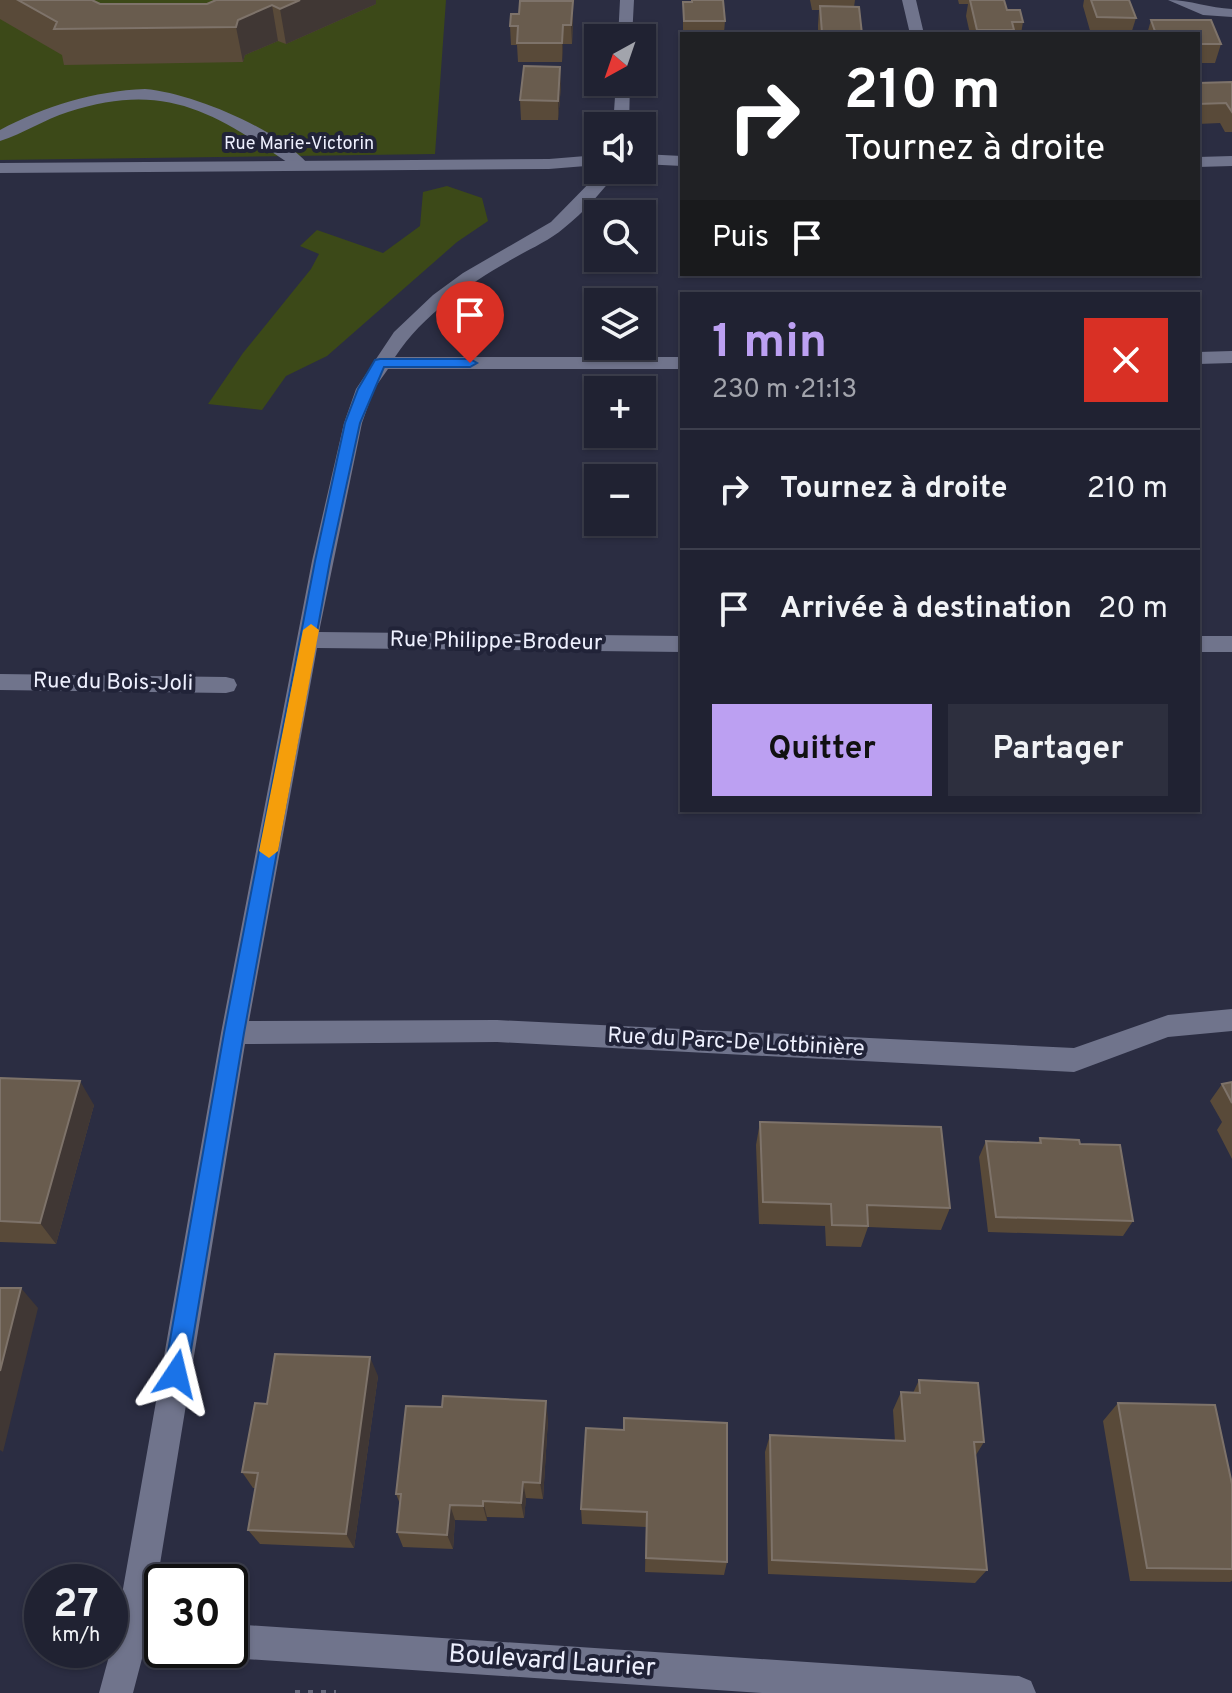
<!DOCTYPE html>
<html lang="fr">
<meta charset="utf-8">
<style>
:root{--surface:#202232;--page:#2d2f3e;--text:#f1f3f6;--muted:#a2a4ac;--line:#3d3f4d;--accent:#bca0f2}
body{margin:0;font-family:Overpass,sans-serif;background:var(--page);color:var(--text);height:100vh;display:flex;flex-direction:column;font-size:30px;white-space:nowrap}
*{box-sizing:border-box;margin:0}
p{font-size:26px;color:var(--muted)}
.icon{flex:none;width:44px;height:44px;fill:none;stroke:currentColor;stroke-width:2;stroke-linecap:round;stroke-linejoin:round}
.map{position:relative;flex:1;overflow:hidden}
.panel{position:absolute;left:680px;top:292px;width:520px;height:520px;display:flex;flex-direction:column;background:var(--surface);border-radius:0px;box-shadow:0 2px 6px #0004,0 0 0 2px var(--line)}
.panel>*{flex:none}
.top-card{position:absolute;left:680px;top:32px;width:520px;height:244px;border-radius:0px;box-shadow:0 2px 6px #0004,0 0 0 2px var(--line);background:#202124;color:#fff;overflow:hidden}
.needle{width:52px;rotate:220deg}
.buttons{position:absolute;left:584px;top:24px;display:grid;gap:16px}
.buttons a{display:grid;place-items:center;width:72px;height:72px;border-radius:0px;background:var(--surface);box-shadow:0 2px 6px #0004,0 0 0 2px var(--line);font-size:40px}
.speed{position:absolute;left:24px;top:1564px;display:flex;gap:16px;font-size:40px;font-weight:700;text-align:center}
.speed>*{display:grid;place-content:center;width:104px;height:104px;border-radius:50%;background:var(--surface);box-shadow:0 2px 6px #0004,0 0 0 2px var(--line);line-height:1}
.speed small{font-size:20px;font-weight:400}
.speed .limit{border:4px solid #111;border-radius:12px;background:#fff;color:#111}
.pin{position:absolute;display:grid;place-items:center;width:68px;height:68px;color:#fff;margin:-82px -34px;border-radius:50% 50% 50% 0;rotate:-45deg;box-shadow:0 0 8px #0007}
.pin .icon{rotate:45deg}
.me{position:absolute;width:88px;margin:-44px;rotate:10deg;stroke-linejoin:round;filter:drop-shadow(0 0 6px #0008)}
.turn{display:flex;align-items:center;gap:28px;height:168px;padding:0 32px;font-size:36px}
.turn .icon{width:104px;height:104px;stroke-width:2.5}
.turn b{display:block;font-size:56px;line-height:68px}
.then{display:flex;align-items:center;height:76px;padding:0 32px;background:#0003;gap:16px;font-size:30px}
.round{display:grid;place-items:center;flex:none;width:84px;height:84px;border-radius:0px;background:var(--page)}
.summary{display:flex;align-items:center;justify-content:space-between;height:136px;padding:0 32px}
h1{font-size:48px;font-weight:700;line-height:60px;color:var(--accent)}
.button{display:flex;gap:16px;margin-top:auto;padding:16px 32px}
.button a{flex:1;height:92px;border-radius:0px;background:var(--accent);color:#111;font-size:32px;font-weight:700;line-height:92px;text-align:center}
.button a+a{background:var(--page);color:var(--text)}
ul{padding:0;list-style:none}
li{display:flex;align-items:center;gap:24px;height:120px;padding:0 32px;border-top:2px solid var(--line)}
li div{flex:1}
li b{display:block;font-size:30px}
li em{font-style:normal}
.map>svg:first-child{display:block}
</style>
<div class="map">
<svg width="1232" height="1693" viewBox="0 0 1232 1693">
<rect width="100%" height="100%" fill="#2b2d42"/>
<path fill="#3c4918" d="M0,0h446l-11,154 -435,6z
M447,186l35,12 6,23 -31,21 -130,114 -41,20 -24,34 -54,-6 35,-51 68,-84 8,-15 -19,-8 17,-16 66,23 37,-27 3,-34z"/>
<g fill="none" stroke-linecap="round" stroke-linejoin="round">
<path stroke="#66687b" stroke-width="6" stroke-dasharray="5 8" stroke-linecap="butt" d="M295,1693h41"/>
<path fill="#70748c" fill-rule="evenodd" d="M145,89c47,4 131,39 163,75l-2,3h-12c-79,-54 -128,-87 -226,-55 -23,7 -45,22 -68,29v-11c45,-24 94,-39 145,-41z"/>
<path fill="#70748c" fill-rule="evenodd" d="M620,0h14l-2,38h-14z
M902,0h14l8,34h-14z
M1168,0c22,0 42,8 64,9v8l-29,-2z
M616,82h14l-1,44h-16z
M642,154l40,2v10l-40,-2z
M598,155v10l-49,4 -549,4v-10l549,-4z
M1232,156v10l-34,1v-10z
M602,170h16c-15,21 -34,42 -54,58 -14,12 -32,20 -48,29 -46,26 -91,55 -121,100h287v12h-294l-14,20 -12,34 -43,209 363,4v16l-365,-4 -68,373 248,-1 577,28 94,-33 64,-6v22l-64,6 -94,35 -577,-30 -252,2 -94,575h11v31h6l-24,1 -11,42h-34l16,-59 106,-601 91,-472 32,-138 12,-34 38,-57 39,-37 30,-22 88,-51z
M1232,351v12l-34,1v-12z
M1198,636h34v16h-34z
M0,674l226,3 8,2 3,6 -3,6 -8,2 -226,-3z
M230,1624l789,52 12,5 5,12h-274l-532,-35 -13,-8h13z"/>
</g>
<path fill="#594a39" d="M0,0h92l8,4h276l-90,40 -8,-3 -33,14 -2,7 -179,3 -2,-10 -62,-36z
M532,0h37l4,20 -1,24h-9l-1,18h-44l-1,-17h-6l-1,-19z
M692,0l33,21 -1,12 -42,1v40h-1v-42h2v-30h9z
M810,0h45l-1,7 8,27h-44v-9l1,-15h-7z
M958,0h46l3,10 16,12 -2,12h-51l-4,-18 2,-12h-9z
M1084,0h45l7,18 -5,16h-40l-8,-28z
M1151,20h60l10,24 -6,19h-17v-29h-51z
M1232,82v50h-7l-5,-9 -22,1v-41z
M561,86l-3,34h-37l-1,-20z
M0,1078l94,27 -38,139 -56,-2z
M1232,1082v77l-15,-29 5,-8 -12,-21 12,-17z
M760,1122l190,86 -9,22 -73,-3 -7,20 -35,-1 -1,-20 -66,-2 -3,-79z
M1040,1138l40,6 53,77 -10,15 -135,-4 -9,-75 7,-16 52,2z
M378,1376l-24,172 -94,-4 -12,-14 8,-42h-3l-11,-16 25,-68z
M919,1380l65,62 -8,13 11,115 -12,13 -207,-9 -3,-122 5,-17 125,6 -2,-31 8,-18 12,1z
M1118,1403l114,81v97l-2,1 -100,-1 -27,-160z
M548,1419l-5,80 -17,-1 -2,20 -37,-1v4l-32,-1 -2,29 -50,-2 -6,-15 3,-28 -4,-10z
M586,1428l141,134 -3,13 -79,-3 1,-45 -64,-3 -1,-15z"/>
<path fill="#403734" d="M300,0h76v4l-90,40 -6,-35z
M573,1v19l-1,24 -1,-19z
M272,5l6,36 -33,14 -2,7 -7,-35 2,-7z
M563,25v19l-1,18v-19z
M560,67l1,19 -3,34v-19z
M80,1081l14,24 -38,139 -16,-21z
M21,1288l17,20 -35,144 -3,-2v-79z
M370,1357l8,19 -24,172 -8,-14z
M546,1401l2,18 -5,80 -3,-16z
M523,1482l3,16 -2,20 -3,-15z
M483,1501l4,16v4l-4,-15z
M450,1505l5,15 -2,29 -6,-14z"/>
<path fill="#695c4e" stroke="#7e736a" stroke-width="2" d="M18,0h74l8,4h107l9,-4h84l-20,9 -8,-4 -34,15 -2,7 -182,2 3,-7z
M692,0h31l2,21h-41l-1,-19h9z
M970,0h34l3,10h13l3,12h-11l2,8h-37z
M1091,0h38l7,18 -39,-1z
M520,1h53l-2,24h-8l-1,18h-45l1,-17h-8l1,-12h8z
M820,6l39,1 3,27 -40,-1z
M1151,20h60l10,24h-23v-10h-42z
M681,32l49,1v1h-48v21z
M524,66l36,1 -2,34 -38,-1z
M1232,82v30l-6,-9 -28,1v-21z
M0,1078l80,3 -40,142 -40,-2z
M1232,1082v21l-10,-19z
M760,1122l181,5 9,81 -83,-3 1,21 -36,-1 -1,-21 -68,-2z
M1040,1138l39,2 1,4 40,1 13,76 -137,-4 -10,-76 55,2z
M0,1288h21l-21,83z
M275,1354l95,3 -24,177 -98,-4 10,-57 -16,-1 13,-69 12,1z
M919,1380l59,3 6,59h-10l13,128 -215,-10 -2,-125 135,6 -4,-49 19,1z
M443,1396l103,5 -6,82 -17,-1 -2,21 -38,-2v5l-33,-1 -3,30 -50,-3 4,-38h-5l10,-88 36,1z
M1118,1403l97,2 17,79v85l-85,-1z
M624,1418l103,5v139l-81,-4 1,-46 -66,-3 5,-81 38,2z"/>
<path fill="#1a73e8" stroke="#114b97" stroke-width="2" d="M380,359h90l7,4 -7,4h-86l-24,56 -30,138 -86,472 -57,341 -3,8 -8,3 -8,-3 -4,-8 60,-341 91,-472 30,-138 13,-34 17,-29z"/>
<path fill="#f59e0b" d="M311,624l8,6 -41,221 -9,7 -10,-7 44,-221z"/>
<g text-anchor="middle" dominant-baseline="central" stroke-width="8" stroke-linejoin="round" paint-order="stroke">
<g font-size="18" fill="#eef0fe" stroke="#212338">
<text x="299" y="144">Rue Marie-Victorin</text>
</g>
<g font-size="22" fill="#eef0fe" stroke="#212338">
<text transform="translate(496 642) rotate(1)">Rue Philippe-Brodeur</text>
<text transform="translate(113 683) rotate(1)">Rue du Bois-Joli</text>
<text transform="translate(736 1043) rotate(3)">Rue du Parc-De Lotbinière</text>
</g>
<g font-size="26" fill="#eef0fe" stroke="#212338">
<text transform="translate(552 1662) rotate(4)">Boulevard Laurier</text>
</g>
</g>
</svg>
<div class="buttons">
<a><svg class="needle" viewBox="-14 -14 28 28"><path d="M0-13l5 13h-10z" fill="#e53935"/><path d="M0 13l5-13h-10z" fill="#a2a4ac"/></svg></a>
<a><svg class="icon" aria-label="sound" viewBox="0 0 24 24"><path d="M4 9h4l5-4v14l-5-4H4zM17 9q2 3 0 6"/></svg></a>
<a><svg class="icon" aria-label="search" viewBox="0 0 24 24"><circle cx="10" cy="10" r="6"/><path d="M15 15l6 6"/></svg></a>
<a><svg class="icon" aria-label="layers" viewBox="0 0 24 24"><path d="M12 4l9 5-9 5-9-5zM3 14l9 5 9-5"/></svg></a>
<a>+</a>
<a>−</a>
</div>
<div class="speed"><div>27<small>km/h</small></div><div class="limit">30</div></div>
<div class="pin" style="left:470px;top:363px;background:#d93025"><svg class="icon" aria-label="arrive" viewBox="0 0 24 24"><path d="M6 21V4h12l-3 4 3 4H6"/></svg></div>
<svg class="me" style="left:176px;top:1374px" viewBox="-20 -20 40 40"><path d="M0-17L14 15 0 8-14 15z" fill="#1a73e8" stroke="#fff" stroke-width="4"/></svg>
<div class="top-card">
<div class="turn"><svg class="icon" aria-label="right" viewBox="0 0 24 24"><path d="M7 20v-9h11M14 6l5 5-5 5"/></svg><div><b>210 m</b>Tournez à droite</div></div>
<div class="then">Puis<svg class="icon" aria-label="arrive" viewBox="0 0 24 24"><path d="M6 21V4h12l-3 4 3 4H6"/></svg></div>
</div>
<section class="panel">
<div class="summary"><div><h1>1 min</h1><p>230 m · 21:13</p></div><a class="round" style="background:#d93025;color:#fff"><svg class="icon" aria-label="close" viewBox="0 0 24 24"><path d="M6 6l12 12M18 6L6 18"/></svg></a></div>
<ul>
<li><svg class="icon" aria-label="right" viewBox="0 0 24 24"><path d="M7 20v-9h11M14 6l5 5-5 5"/></svg><div><b>Tournez à droite</b></div><em>210 m</em></li>
<li><svg class="icon" aria-label="arrive" viewBox="0 0 24 24"><path d="M6 21V4h12l-3 4 3 4H6"/></svg><div><b>Arrivée à destination</b></div><em>20 m</em></li>
</ul>
<div class="button"><a>Quitter</a><a>Partager</a></div>
</section>
</div>
